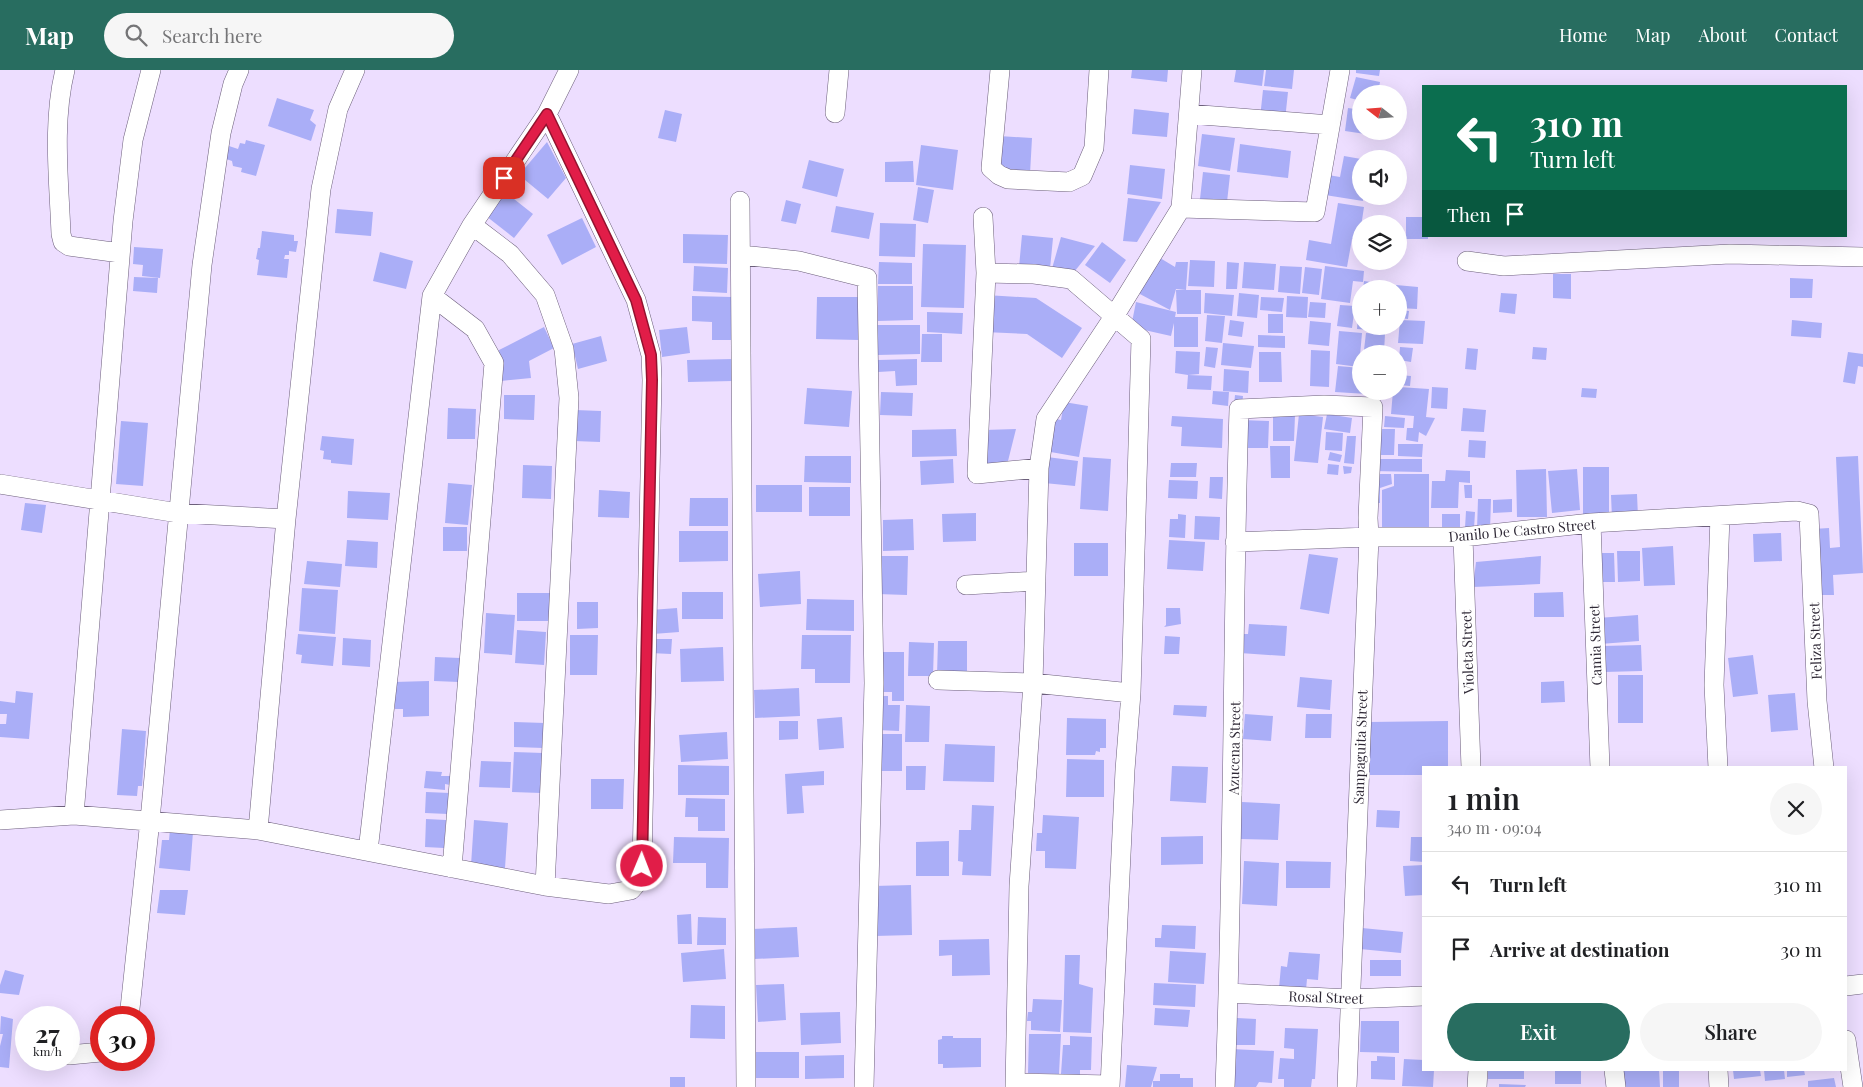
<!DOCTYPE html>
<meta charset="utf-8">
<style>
:root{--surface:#fff;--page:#f6f6f6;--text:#202124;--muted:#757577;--line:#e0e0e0;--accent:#286d60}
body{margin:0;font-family:"Playfair Display",serif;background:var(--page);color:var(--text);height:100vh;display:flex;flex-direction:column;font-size:19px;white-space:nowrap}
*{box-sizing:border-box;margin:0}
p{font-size:16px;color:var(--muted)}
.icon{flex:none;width:28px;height:28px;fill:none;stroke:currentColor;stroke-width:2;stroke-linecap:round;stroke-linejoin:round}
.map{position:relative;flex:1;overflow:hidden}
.drawer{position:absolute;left:1422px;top:696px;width:425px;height:305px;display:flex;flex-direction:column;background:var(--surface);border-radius:0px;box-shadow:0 5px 20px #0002}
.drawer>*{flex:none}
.guide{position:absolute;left:1422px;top:15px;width:425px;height:152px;border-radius:0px;box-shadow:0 5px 20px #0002;background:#0b6e4f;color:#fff;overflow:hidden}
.needle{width:32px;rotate:287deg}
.controls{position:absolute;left:1352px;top:15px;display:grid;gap:10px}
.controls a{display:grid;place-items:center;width:55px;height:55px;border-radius:50%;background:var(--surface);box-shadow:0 5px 20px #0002;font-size:25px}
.speed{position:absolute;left:15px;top:936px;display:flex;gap:10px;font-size:25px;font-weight:700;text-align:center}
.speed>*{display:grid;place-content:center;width:65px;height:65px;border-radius:50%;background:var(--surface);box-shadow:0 5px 20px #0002;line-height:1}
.speed small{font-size:12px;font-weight:400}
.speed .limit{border:8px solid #d22;background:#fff;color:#111}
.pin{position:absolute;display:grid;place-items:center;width:42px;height:42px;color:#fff;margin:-21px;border-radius:10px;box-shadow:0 2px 8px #0006}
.me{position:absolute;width:55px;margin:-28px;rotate:1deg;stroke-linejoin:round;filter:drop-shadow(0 0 4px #0008)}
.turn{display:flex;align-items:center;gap:18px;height:105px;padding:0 25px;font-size:22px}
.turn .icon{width:65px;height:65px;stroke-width:2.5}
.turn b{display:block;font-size:35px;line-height:42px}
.then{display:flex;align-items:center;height:48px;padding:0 25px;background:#0003;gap:10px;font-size:19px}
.round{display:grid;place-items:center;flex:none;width:52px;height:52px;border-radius:26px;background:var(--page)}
.overview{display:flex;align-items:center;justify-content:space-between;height:85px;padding:0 25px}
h1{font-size:30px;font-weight:600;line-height:38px}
.action{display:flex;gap:10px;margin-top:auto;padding:10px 25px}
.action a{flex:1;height:58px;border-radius:30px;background:var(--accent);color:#fff;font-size:20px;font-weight:600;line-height:58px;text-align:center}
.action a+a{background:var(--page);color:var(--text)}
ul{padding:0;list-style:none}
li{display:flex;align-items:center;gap:15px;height:65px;padding:0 25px;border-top:1px solid var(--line)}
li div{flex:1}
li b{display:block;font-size:19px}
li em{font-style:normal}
header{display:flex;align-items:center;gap:30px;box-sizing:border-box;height:70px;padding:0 25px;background:var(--accent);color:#fff}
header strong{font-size:24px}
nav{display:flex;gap:28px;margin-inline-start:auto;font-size:18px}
.search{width:350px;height:45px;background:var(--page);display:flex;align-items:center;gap:12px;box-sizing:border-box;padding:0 18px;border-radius:28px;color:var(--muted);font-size:19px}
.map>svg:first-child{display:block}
</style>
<header>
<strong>Map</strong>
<div class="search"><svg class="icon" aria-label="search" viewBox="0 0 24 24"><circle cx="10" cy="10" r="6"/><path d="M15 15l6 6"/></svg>Search here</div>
<nav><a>Home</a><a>Map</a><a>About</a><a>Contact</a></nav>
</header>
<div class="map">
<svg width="1863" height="1017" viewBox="0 0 1863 1017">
<rect width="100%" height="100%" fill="#eddeff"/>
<path fill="#aaaef7" d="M1132,0h36l-1,12 -36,-4z
M1236,0h28l-2,16 -28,-4z
M1266,0h28l-2,19 -28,-3z
M1356,0h24l-1,6 -23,-3z
M1356,7l24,5 -2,12h-17v7l-11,-3z
M1263,20l25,2 -3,28 -25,-2z
M277,28l37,12 -4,10 6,5 -5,16 -43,-15z
M1348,38l13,2v21h12l-1,4 -27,-4z
M1134,39l35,4 -2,24 -35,-3z
M665,40l17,4 -6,28 -18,-4z
M1202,64l33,4 -5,33 -32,-5z
M999,66l33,2 -2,36 -33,-2z
M246,70l19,5 -9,31 -15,-4 1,-4 -9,-2 -1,-5 -6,-2 3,-13 9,3 2,-6 5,1z
M547,72l19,36 -18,21 -29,-24z
M1240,74l51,7 -3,27 -51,-6z
M921,75l37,5 -5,40 -37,-5z
M1344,86l17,3 2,42 -38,-6 3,-20 12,2z
M809,90l35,9 -7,28 -35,-9z
M913,91l1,21h-29v-20z
M1130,95l35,4 -3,30 -35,-5z
M1203,102l27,3 -3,27 -27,-3z
M918,117l16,3 -6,33 -15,-3z
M505,122l28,22 -19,24 -28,-22z
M1128,128l33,4 -24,40 -14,-1z
M786,130l15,4 -5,20 -15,-3z
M1338,133l26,4 -5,33 -7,-1 -5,28 -41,-7 3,-20 22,4z
M836,136l38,7 -5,26 -38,-7z
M337,139l36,3 -2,24 -36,-3z
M1406,147h18v19h4v3h-22z
M582,148l14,29 -34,18 -15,-30z
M880,153l36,1 -1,33 -36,-1z
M262,161l32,4v6h4l-2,11 -7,-1v4h-4l-1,4h5l-2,19 -30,-3 2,-15 -3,-1 2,-11h2z
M683,164l45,1 -1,29 -44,-1z
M1022,165l31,3 -3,31 -31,-2z
M1061,167l34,9 -25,31 -19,-5z
M1102,172l24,18 -16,23 -25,-18z
M923,174l43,1 -2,63 -43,-1z
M134,177l29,2 -3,29 -18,-2 1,-11 -10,-1z
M380,182l33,9 -7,28 -33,-8z
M1160,188l15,9 1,-5h12l-2,28 -10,-1 -6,21 -32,-17z
M1190,190l25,1 -1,26 -26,-1z
M879,192l33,1v21h-34z
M1227,192l12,1 -2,26h-11z
M1244,192l32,2 -2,26 -32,-2z
M694,196l34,2 -1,25 -34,-2z
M1280,196l22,1 -2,27 -22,-2z
M1325,196l39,5 -1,11 -10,-1 -3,22 -29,-4z
M1305,197l17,2 -3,26 -17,-2z
M1553,204h18v25l-18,-1z
M134,207l24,1 -1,15 -24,-2z
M1790,208l23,1 -1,19h-22z
M1364,211l13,2 -1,6h-13z
M1396,215l22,2 -1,22 -18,-1v-19h-3z
M878,216h35v34l-35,1z
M1176,220h25v24h-24z
M1205,223l29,2 -2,21 -28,-3z
M1239,223l20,2 -2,23 -20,-2z
M1501,223l16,1 -2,20 -16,-2z
M986,225l50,3 46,30 -20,30 -35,-24 -43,-2z
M692,226l40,1 -1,43h-19v-18l-20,-1z
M1287,226l21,1 -1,21 -21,-1z
M817,227h42v43l-43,-1z
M1261,227l23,1 -2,14 -22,-2z
M1136,232l40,10 -1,5h23v30h-24v-24l-3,13 -40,-9z
M1310,232l16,1 -1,15 -17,-1z
M1359,233h2v23h24l-1,5 -27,-2z
M1340,235l15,1 -3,22 -15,-2z
M1399,240l10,1 -1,8 -9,-1z
M927,242l36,1 -1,21 -35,-2z
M1268,244h15v19h-15z
M1207,245l18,1 -3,27 -17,-2z
M1230,250l14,2 -2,15 -14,-2z
M1400,250l25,1 -2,23 -25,-1z
M1792,250l30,3 -1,15 -30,-2z
M1310,251l21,2 -2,23 -21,-2z
M877,255h43v29l-43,1z
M544,257l10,21 -25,13 2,17 -30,3 -2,-31z
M687,257l3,26 -28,4 -3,-27z
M1339,261l23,2 -3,34 -23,-3z
M1366,263l19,1 -1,18 -20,-2z
M922,264h20v28h-21z
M1258,265l27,1v12l-27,-1z
M601,266l6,25 -29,8 -6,-25z
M1223,273l31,3 -3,22 -30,-3z
M1206,277l12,1 -3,20 -11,-2z
M1400,277l13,1 -2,14 -12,-2z
M1533,277l14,1 -1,12 -14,-1z
M1467,278l11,1 -2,21 -11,-1z
M1311,280l19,1 -1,36 -19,-1z
M1176,281l24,1 -1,22 -11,1 24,1 -1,14 -24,-1 1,-14 -13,-2z
M1259,282h22l1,30h-23z
M1848,282l15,2v13l-5,-1 -3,18 -12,-2z
M733,289v22l-45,1 -1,-22z
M917,289v26l-21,1 -1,-15 -17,1v-12z
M1338,296l23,2v23h23l-1,4 -48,-3z
M1224,299l25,2 -1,22 -25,-2z
M1399,305l12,1 -1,10 -11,-1z
M1399,317l30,2 -3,28 9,1 -9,18 -7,-4 -1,10 -12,-2 1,-12h6l1,-12 -23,-2 2,-23h6z
M1432,317l16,1 -1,21 -16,-1z
M807,318l45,3 -3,36 -45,-3z
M1582,318l15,1 -1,9 -15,-1z
M1213,321l16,1 -1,14 -16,-2z
M881,322l32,1 -1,23 -32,-1z
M504,325h31l-1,25 -30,-1z
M1235,325l8,1 -1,10 -8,-1z
M1064,332l24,4 -9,51 -34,-6 6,-33 10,2z
M448,338l28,1 -1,30h-28z
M1463,338l23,2 -2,22 -23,-1z
M575,340l26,1 -1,31 -26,-1z
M1273,344l22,1 -1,26h-21z
M1299,344l24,3 -5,46 -24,-2z
M1327,344l25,4 -2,15 -26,-4z
M1172,346l51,3 -1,29 -41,-2 1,-19 -11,-1z
M1385,346l20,2 -1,10 -20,-1z
M1241,350l28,1 -1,27h-28z
M121,351l27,2 -5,63 -27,-2z
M956,359l1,27 -45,1v-27z
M1016,359l-9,36 -22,1 -1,-36z
M1375,359h20l-1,26h-21z
M1326,362l17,1 -1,18 -17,-1z
M322,366l32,3 -2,26 -21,-2v-3l-8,-1 1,-8 -4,-1z
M1347,366h9l-2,28 -10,-1z
M1469,370l17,1 -1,17 -17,-1z
M1398,374h25l-1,13 -24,-1z
M1270,376h20v32h-19z
M1330,382l12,3 -2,7 -12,-2z
M805,386h46v27l-47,-1z
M1858,386l5,117 -30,2 1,20h-18l-3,-66 16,-1 1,20 10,-1 -4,-90z
M1047,387l31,4 -3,25 -31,-3z
M1083,387l28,2 -3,52 -28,-2z
M953,389l1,24 -33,2 -1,-24z
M1372,389h50v13l-50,-1z
M1171,393h26l-1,14h-26z
M1328,394l11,1 -1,10 -11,-1z
M523,395l29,1 -1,33 -29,-1z
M1343,396l9,1 -1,6 -7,1z
M1583,397h26v53h-26z
M1546,399l1,48h-30l-1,-47z
M1577,399l3,41 -28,3 -4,-42z
M1446,400l24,1v12l-11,-1 -1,26h-27l1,-27h13z
M1362,404h29l1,10 -12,4v15h-17z
M1394,404h35v58h-47v-42l12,-4z
M1210,407h13l-1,22 -13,-1z
M1169,410l29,1 -1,18 -29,-1z
M448,413l24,2 -4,40 -23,-2z
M756,415h46v27h-46z
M1464,415h8v13h-7z
M809,417h41v29h-41z
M599,420l31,2 -1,26 -31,-1z
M348,421l42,2 -2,27 -41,-2z
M1637,424l1,23 -26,1 -1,-23z
M690,428h38v28h-39z
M1478,429h13l-1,32 -13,-1z
M1512,429v13l-19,1v-13z
M25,433l21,2 -4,28 -21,-3z
M1466,441l9,1 -1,17 -9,-1z
M976,443v28l-33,1 -1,-28z
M1178,444l8,1 -1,23 -16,-1 1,-18h8z
M1442,444h18v18h-18z
M1195,446l25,1 -1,23 -25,-1z
M913,449l1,31 -31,1v-31z
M443,457h24v24h-24z
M679,461h49v30l-49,1z
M1781,463l1,28 -28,1 -1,-28z
M347,470l31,2 -1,26 -32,-2z
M1169,470l36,2 -2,29 -36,-2z
M1074,473h34v33h-34z
M1673,476l2,39 -31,1 -2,-38z
M1617,481h23v30l-22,1z
M1596,483h18l1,29h-19z
M1309,484l29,4 -9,56 -29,-5z
M878,486h30l-1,39 -30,-1z
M1541,486l-1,28 -67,3 3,-25z
M307,491l35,3 -2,23 -36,-3z
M800,501l1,33 -41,3 -2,-33z
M302,518l36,2 -3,44 -36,-3z
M682,522h41v27h-41z
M1563,522l1,25h-30v-24z
M517,523h33v28h-33z
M807,529l47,1v31l-48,-1z
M577,532h21v26l-21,1z
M677,538l2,24 -26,2 -2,-24z
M1166,538h14l1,16 -17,3 2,-2z
M486,543l29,2 -3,40 -28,-2z
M1638,545l1,26 -39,3 -2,-26z
M1249,554l38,2 -2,30 -45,-3 2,-19h6z
M517,560l29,2 -2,33 -29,-2z
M298,564l38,3 -3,29 -32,-3 1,-8 -6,-1z
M570,565h28l-1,40h-27z
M802,565h49l-1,48h-35v-14h-14z
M1165,566l15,1 -1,17h-15z
M343,568l28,2 -1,27 -28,-2z
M651,569h21l-1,15 -21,-1z
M938,571h29v34h-30z
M909,572l25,1 -1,33h-25z
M1641,575l1,26 -38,1 -1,-26z
M723,577l1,34 -43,1 -1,-33z
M878,582h26v49h-12v-9h-15z
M1753,585l5,39 -25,3 -5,-39z
M435,587l25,1 -1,24 -25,-1z
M1618,605h25v48h-25z
M1300,607l32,3 -2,30 -33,-3z
M429,611v35l-26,1v-8h-8l-1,-27z
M1564,611l1,21 -24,1v-21z
M799,618l1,28 -45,2 -1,-28z
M16,621l17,2 -4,46 -29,-2v-13h6l1,-10h-7v-13l15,2z
M1795,623l3,37 -27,2 -3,-37z
M878,626h10v9h12l-1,26 -22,-1z
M906,635l24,1 -1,36h-24z
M1174,635l33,1 -1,11 -33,-2z
M1245,644l28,2 -2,25 -28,-2z
M1306,644h26l-1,24h-26z
M842,647l2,31 -25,2 -2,-31z
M1067,648l39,1v29h-6v4l-4,-1 -1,4h-29z
M779,651h19v18l-19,1z
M1448,651v47h-24v7h-55v-53z
M514,652l31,1 -1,25 -30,-1z
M122,659l24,2 -4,55h-4l-1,10 -20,-1z
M727,662l1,27 -47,3 -2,-27z
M877,664h25v37h-26z
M945,674l50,2 -1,36 -51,-1z
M514,682l29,1 -2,40 -29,-1z
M1067,689l37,1v37h-38z
M481,691l30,1 -1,26 -31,-1z
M678,695l51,1v29h-51z
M906,696h20l-1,24h-19z
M1172,696l36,1 -2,36 -36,-2z
M426,701l16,1 -1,4h10l-1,9 -5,-1v6l-21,-2z
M824,701v14l-22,1 2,27 -17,1 -2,-40z
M591,709h33l-1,30h-32z
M426,722l24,1 -2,21 -23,-1z
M686,728l39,1v32h-27v-14h-13z
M1242,732l38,2 -2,36 -38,-1z
M972,735l22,1 -3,70 -29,-1 1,-13 -5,-1 1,-31h12z
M1377,740l23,1 -1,17 -23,-1z
M1043,745l36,2 -3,52 -31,-1v-17h-9l1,-18h5z
M426,749l20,1 -2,28 -19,-1z
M474,750l34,3 -3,45 -34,-3z
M170,759l23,3 -3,39 -31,-3 3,-28h7z
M1203,766v28l-42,1v-28z
M674,767l55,1 -1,50h-22v-25h-33z
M1411,767h13v25l-14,-1z
M949,771v35h-33v-34z
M1244,791l35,2 -2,43 -35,-2z
M1286,791l45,1 -1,26h-44z
M1424,795v30l-19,1 -2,-30z
M911,815l1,50 -37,1 -1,-50z
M160,820h28l-3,25 -28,-2z
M691,844l1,30h-14l-1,-29z
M698,847l28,1v27h-29z
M1162,855l34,1 -1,23 -40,-2v-9h6z
M797,857l2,30 -45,2 -2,-30z
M1362,858l41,4 -2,21 -41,-4z
M989,869l1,36 -38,1v-21l-13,1v-16z
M724,879l2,30 -43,3 -2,-29z
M1170,881l36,2 -2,31 -36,-2z
M1289,882l31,2 -2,26 -11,-1 -1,11 -27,-2 2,-22 6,1z
M1065,885h15l-1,29 14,4 -2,45 -28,-1z
M1370,890h31v16h-31z
M5,900l19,5 -5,20 -19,-2v-8z
M1154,913l42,2 -1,22 -42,-2z
M784,914l2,36 -28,2 -2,-37z
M1033,929l29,1 -2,32 -29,-2v-9h-4l1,-9h4z
M691,935l34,1v33l-35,-1z
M1155,938l35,2 -2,17 -34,-2z
M840,942l1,31 -40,2 -1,-32z
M1,946l12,3 -4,49 -9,-1v-21l3,-12h-3z
M1237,948l19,1 -1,26h-19z
M1361,951h38v32l-39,-1z
M1285,958l33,1 -3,50h-3l-1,8h-27v-8h-6l2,-21 14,1v-10l-10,-1z
M1029,964h32l-2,40 -31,-1z
M942,966h11v2h28v29l-38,1v-4h-5v-24l4,-1z
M1070,966l22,1 -1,33h-11v5l-19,-1 2,-29h7z
M1231,979l43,2 -2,32 -13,-1 -3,5h-28z
M756,982h43v26h-43z
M844,985v23l-39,1v-23z
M1377,986l18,1v23l-24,-1v-18h6z
M1404,989l20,1v10h10l-1,17 -31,-1z
M1127,995l30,2 -6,20h-26z
M1488,1000h36v9h-36z
M1555,1000h26v14h-26z
M1624,1000h35l1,17h-36z
M1663,1000h16v17h-16z
M1733,1000h27l1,6 -27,3z
M1764,1000h20l1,9 -20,2z
M1787,1000h17l1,5 -18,2z
M1160,1004h20v4h13v9h-40v-6h7z
M670,1007h15v10h-15z
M1834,1008l2,9h-28v-6z
M1499,1014l27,1 -1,2h-26z"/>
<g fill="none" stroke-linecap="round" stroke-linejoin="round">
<g stroke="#6c5f7b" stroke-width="20">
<path id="street" d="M65,0c-13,53 -6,110 -4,164l2,8 6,4 51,7
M1000,0l-9,98 8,7 9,4 61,3 13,-6 12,-28 5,-78
M835,43l4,-43
M1189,44l141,11
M740,131l6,886
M1181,138l134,4 25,-142
M983,147l3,56 48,1 37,5 70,60 -10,354 -6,77 -15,317
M472,155l38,29 35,41 19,54 5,49 -24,488
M741,185l58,6 68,17 7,405 -10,404
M1467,191l37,5 226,-12 133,3
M986,203l-9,201 62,-6
M432,226l43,33 19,34 -42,505
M0,414l178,29 108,6
M1591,453l9,245
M1463,467l8,231
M1235,472l134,-5h94l128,-14 206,-12 12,3 8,187 7,67
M966,515l70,-4
M938,610l95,3 98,10
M1718,698l-4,-83 6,-169
M74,745l49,-594 10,-81 18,-70
M0,750l74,-5 184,15 287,56 64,8 22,-4 7,-8 4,-16 10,-486 -1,-25 -15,-55 -89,-186
M258,760l28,-311 35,-330 17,-80 17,-39
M368,781l64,-555 40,-71 75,-111 22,-44
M1846,916l17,-2
M1229,923l120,6 75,-3
M129,948l21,-198 52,-555 19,-132 12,-49 6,-14
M1846,970l7,47
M69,985l32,-3
M1614,1000l2,17
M1718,1000l1,17
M1016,1013l94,2
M1015,1017l4,-201 14,-203 6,-215 7,-49 69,-104 66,-107 11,-138
M1225,1017c9,-226 7,-452 14,-678l85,-4 49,2 -5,111 1,19 -22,550
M1477,1017l1,-17"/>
</g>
<use href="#street" stroke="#fff" stroke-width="19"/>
</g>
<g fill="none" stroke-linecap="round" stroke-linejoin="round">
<g stroke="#92132f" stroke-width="12">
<path id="route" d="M504,108l43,-64 89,186 15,55 1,25 -10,486"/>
</g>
<use href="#route" stroke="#e11d48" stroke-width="9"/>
</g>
<g text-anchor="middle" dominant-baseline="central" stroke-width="5" stroke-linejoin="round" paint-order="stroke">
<g font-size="14" fill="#302a37" stroke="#fff">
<text transform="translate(1522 460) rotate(-5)">Danilo De Castro Street</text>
<text transform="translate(1815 571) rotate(-92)">Feliza Street</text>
<text transform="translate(1595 575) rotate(-92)">Camia Street</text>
<text transform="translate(1467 582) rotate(-92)">Violeta Street</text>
<text transform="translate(1360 677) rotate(-88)">Sampaguita Street</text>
<text transform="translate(1234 678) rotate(-89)">Azucena Street</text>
<text transform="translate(1326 927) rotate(2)">Rosal Street</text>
</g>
</g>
</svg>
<div class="controls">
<a><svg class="needle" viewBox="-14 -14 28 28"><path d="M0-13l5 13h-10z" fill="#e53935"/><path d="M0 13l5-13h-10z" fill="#757577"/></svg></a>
<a><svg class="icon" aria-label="sound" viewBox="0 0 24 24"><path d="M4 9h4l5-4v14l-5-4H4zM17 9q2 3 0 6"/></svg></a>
<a><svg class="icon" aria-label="layers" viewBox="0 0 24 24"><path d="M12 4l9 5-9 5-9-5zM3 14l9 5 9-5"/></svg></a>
<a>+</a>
<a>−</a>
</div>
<div class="speed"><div>27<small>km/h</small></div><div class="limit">30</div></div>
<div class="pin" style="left:504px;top:108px;background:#d93025"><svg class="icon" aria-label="arrive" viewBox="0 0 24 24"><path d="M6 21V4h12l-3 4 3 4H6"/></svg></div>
<svg class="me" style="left:642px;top:796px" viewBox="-20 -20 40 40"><circle r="17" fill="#e11d48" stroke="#fff" stroke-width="3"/><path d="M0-11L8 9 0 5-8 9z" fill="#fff"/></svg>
<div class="guide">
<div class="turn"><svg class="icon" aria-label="left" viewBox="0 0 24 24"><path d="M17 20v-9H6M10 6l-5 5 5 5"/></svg><div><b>310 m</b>Turn left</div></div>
<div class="then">Then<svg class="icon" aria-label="arrive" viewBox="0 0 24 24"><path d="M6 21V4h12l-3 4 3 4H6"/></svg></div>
</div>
<section class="drawer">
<div class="overview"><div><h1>1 min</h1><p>340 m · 09:04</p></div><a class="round"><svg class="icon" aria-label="close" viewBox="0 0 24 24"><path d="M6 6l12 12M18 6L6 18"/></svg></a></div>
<ul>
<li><svg class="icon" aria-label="left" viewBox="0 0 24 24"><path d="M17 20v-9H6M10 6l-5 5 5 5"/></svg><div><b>Turn left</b></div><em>310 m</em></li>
<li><svg class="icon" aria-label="arrive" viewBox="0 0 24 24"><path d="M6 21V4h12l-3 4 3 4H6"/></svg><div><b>Arrive at destination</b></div><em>30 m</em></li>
</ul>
<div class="action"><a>Exit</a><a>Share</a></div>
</section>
</div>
